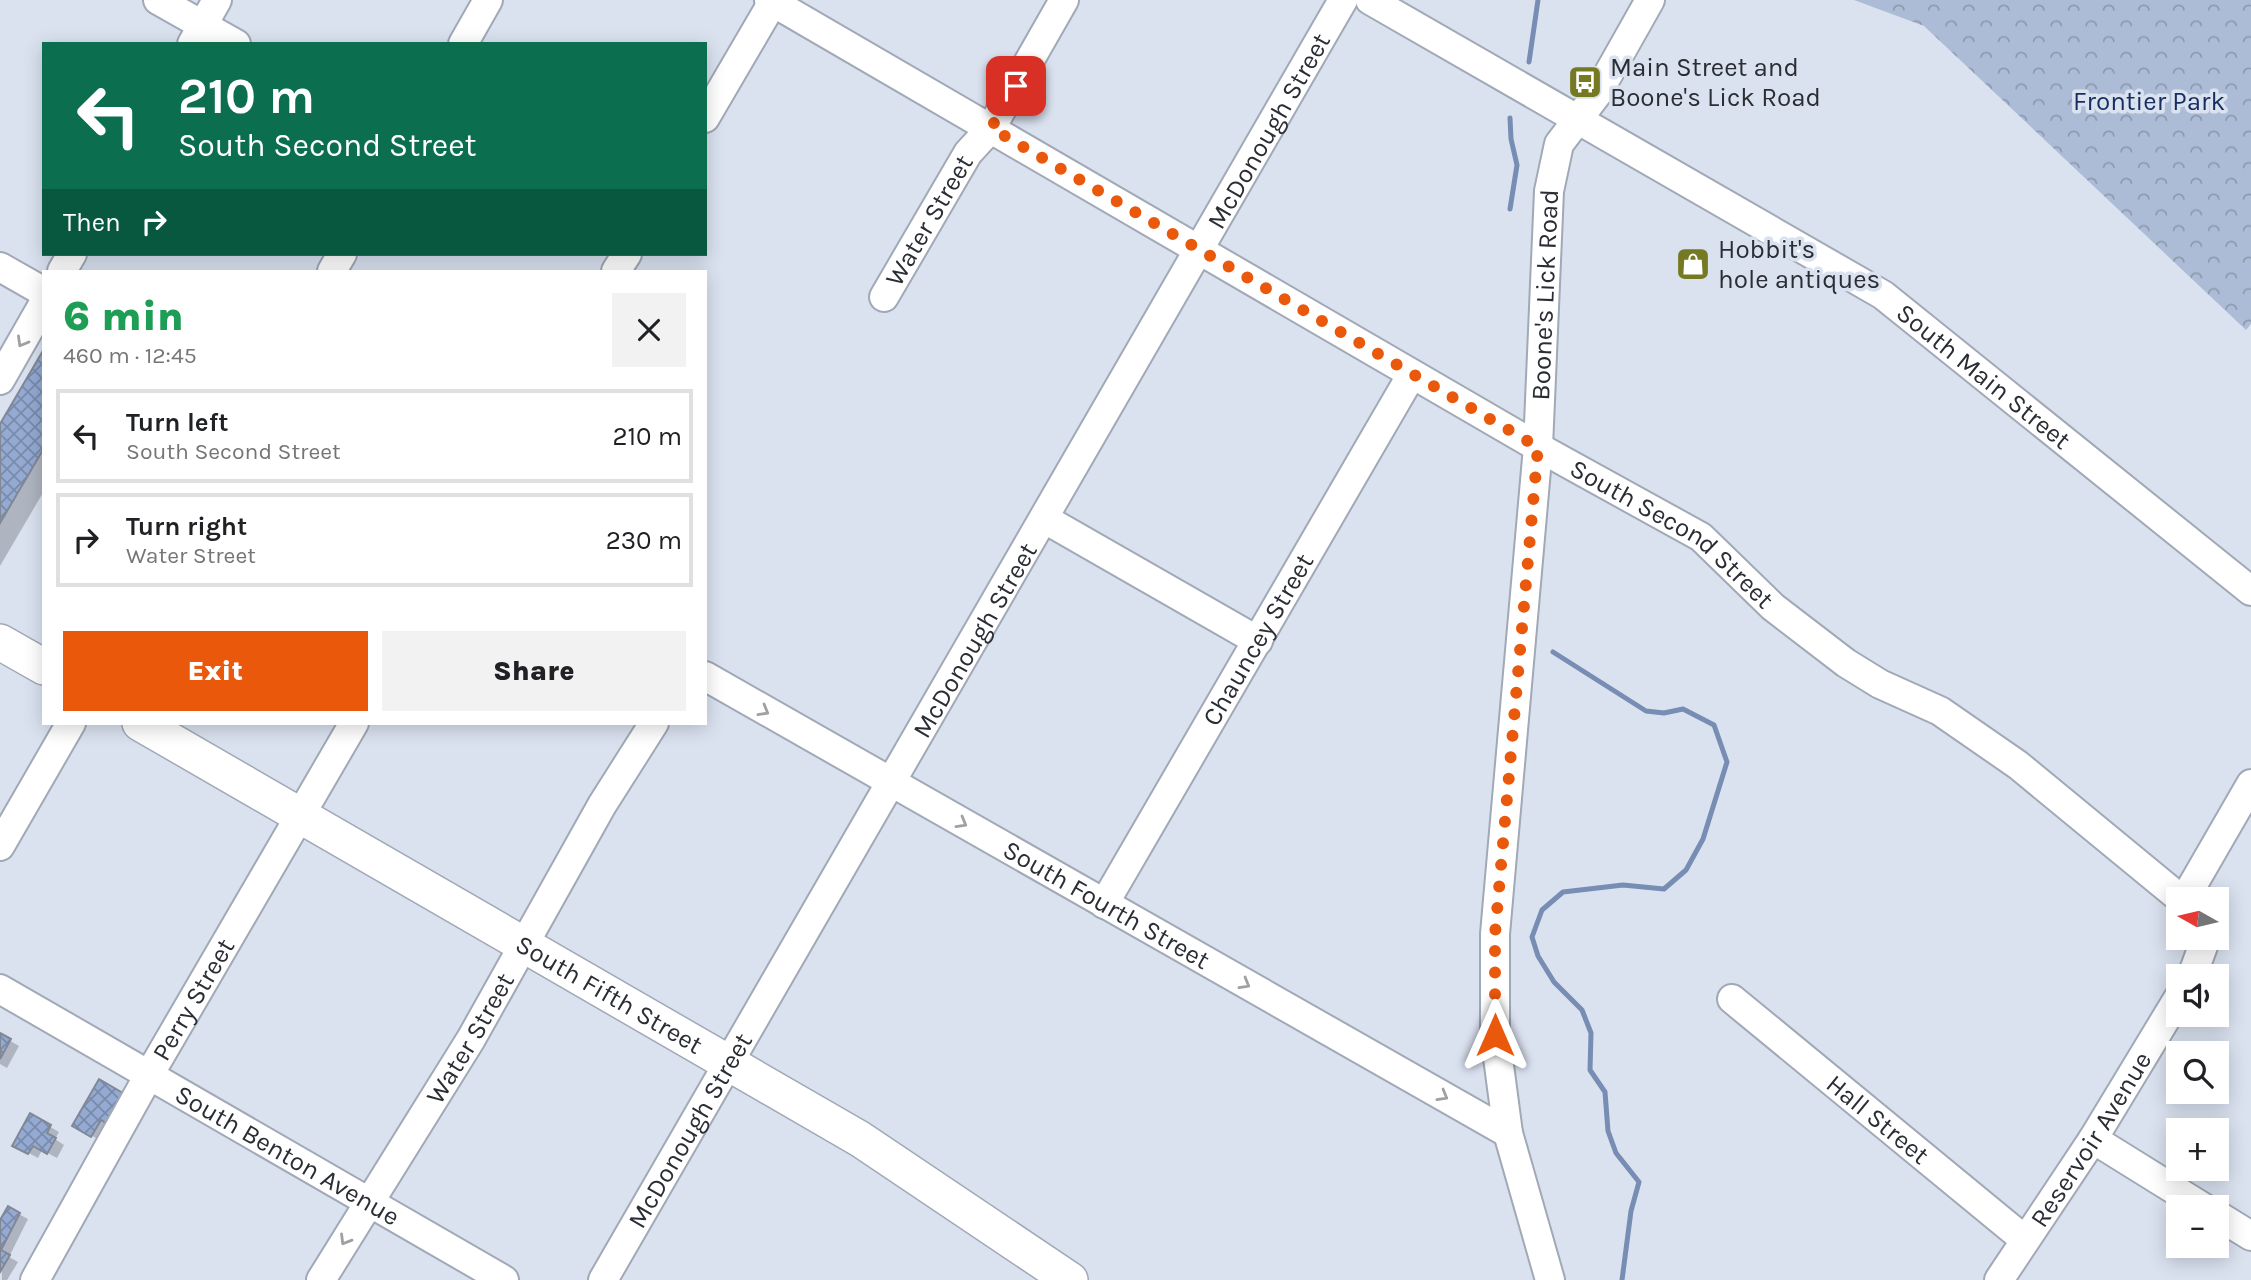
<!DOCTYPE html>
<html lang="en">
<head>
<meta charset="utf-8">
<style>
  :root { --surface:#fff; --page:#f2f2f2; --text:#202124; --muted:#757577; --line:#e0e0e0; --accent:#ea580c }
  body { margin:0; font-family:Karla,sans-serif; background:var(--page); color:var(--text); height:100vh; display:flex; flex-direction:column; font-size:26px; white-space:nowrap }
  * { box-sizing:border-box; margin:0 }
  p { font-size:23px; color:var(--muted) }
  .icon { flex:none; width:38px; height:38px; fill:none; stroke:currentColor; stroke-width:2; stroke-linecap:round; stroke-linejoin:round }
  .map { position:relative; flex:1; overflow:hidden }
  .panel { position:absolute; left:42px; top:270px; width:665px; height:455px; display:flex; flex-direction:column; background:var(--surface); border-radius:0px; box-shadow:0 4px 18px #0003 }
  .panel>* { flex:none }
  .top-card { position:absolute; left:42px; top:42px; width:665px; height:214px; border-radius:0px; box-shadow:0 4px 18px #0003; background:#0b6e4f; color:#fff; overflow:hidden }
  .needle { width:46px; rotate:278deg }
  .buttons { position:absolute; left:2166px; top:887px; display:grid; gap:14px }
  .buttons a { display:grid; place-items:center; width:63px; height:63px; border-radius:0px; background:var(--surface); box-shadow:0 4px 18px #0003; font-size:35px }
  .pin { position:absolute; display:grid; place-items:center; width:60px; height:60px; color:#fff; margin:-30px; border-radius:14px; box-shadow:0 4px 10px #0006 }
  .me { position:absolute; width:77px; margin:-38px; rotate:0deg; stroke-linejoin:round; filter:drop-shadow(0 0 5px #0008) }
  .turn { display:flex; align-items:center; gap:24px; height:147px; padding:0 21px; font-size:32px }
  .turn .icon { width:91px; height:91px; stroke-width:2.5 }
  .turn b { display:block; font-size:49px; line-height:60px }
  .then { display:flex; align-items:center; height:66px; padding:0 21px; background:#0003; gap:14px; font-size:26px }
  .round { display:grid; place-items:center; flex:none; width:74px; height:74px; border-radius:0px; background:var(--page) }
  .overview { display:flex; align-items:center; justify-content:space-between; height:119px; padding:0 21px }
  h1 { font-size:42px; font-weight:800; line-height:52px; color:#1e9e55 }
  .button { display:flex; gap:14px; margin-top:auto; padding:14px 21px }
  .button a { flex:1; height:80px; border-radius:0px; background:var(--accent); color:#fff; font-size:28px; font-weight:800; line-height:80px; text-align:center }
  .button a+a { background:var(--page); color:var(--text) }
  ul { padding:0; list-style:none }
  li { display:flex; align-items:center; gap:21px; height:94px; margin:0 14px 10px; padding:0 7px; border:4px solid var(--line); border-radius:0px }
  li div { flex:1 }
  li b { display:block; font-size:26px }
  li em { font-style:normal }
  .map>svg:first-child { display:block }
  .park { fill:url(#park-crowns) }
  .shadow { fill:#0003 }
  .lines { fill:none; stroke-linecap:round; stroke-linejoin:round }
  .stream { stroke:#778db3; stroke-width:5 }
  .building { fill:url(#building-cross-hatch); stroke:#818895; stroke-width:2 }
  .minor-casing { stroke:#a1a8b6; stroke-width:32 }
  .major-casing { stroke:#a1a8b6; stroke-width:38 }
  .minor { stroke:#fff; stroke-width:28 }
  .major { stroke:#fff; stroke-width:35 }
  .oneway { stroke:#9fa0a3 }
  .route { stroke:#ea580c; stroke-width:12; stroke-dasharray:0 21.6 }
  .labels { text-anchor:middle; stroke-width:7; stroke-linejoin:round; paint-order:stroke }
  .poi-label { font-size:26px; fill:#2a2d33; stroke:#dae2f0; text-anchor:start }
  .park-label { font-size:26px; fill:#152e5f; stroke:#dae2f0 }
  .street-label { font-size:26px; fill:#2a2d33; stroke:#dae2f0 }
</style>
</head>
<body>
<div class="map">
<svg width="2251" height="1280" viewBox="0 0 2251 1280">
  <defs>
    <pattern id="park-crowns" width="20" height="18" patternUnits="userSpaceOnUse" patternTransform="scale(1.75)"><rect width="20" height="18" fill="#adbcd6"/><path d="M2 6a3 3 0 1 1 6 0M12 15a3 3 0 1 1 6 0" fill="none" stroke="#8d99ae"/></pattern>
    <pattern id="building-cross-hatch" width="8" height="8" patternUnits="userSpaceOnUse" patternTransform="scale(1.75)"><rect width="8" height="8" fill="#94aad2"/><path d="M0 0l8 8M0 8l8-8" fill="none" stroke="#798bab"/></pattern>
  </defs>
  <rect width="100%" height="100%" fill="#dae2f0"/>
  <!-- park -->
  <path class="park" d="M1854 0H2251V324L2246 330 1924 26Z"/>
  <!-- shadow -->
  <g class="shadow">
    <path d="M44 353V491L0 566V428Z"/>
    <path d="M0 1035 19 1046 7 1068 0 1064Z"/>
    <path d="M99 1081 131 1099 101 1141 74 1125Z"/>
    <path d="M31 1116 59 1132 55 1139 64 1145 57 1158 42 1150 38 1158 14 1145Z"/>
    <path d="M9 1209 28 1219 9 1257 18 1262 7 1280H2L0 1223Z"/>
  </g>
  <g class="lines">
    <!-- stream -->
    <g class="stream">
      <path d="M1529 62 1538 0"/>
      <path d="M1510 209 1517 165 1511 139 1510 118"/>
      <path d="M1553 652 1646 711 1664 713 1683 709 1714 725 1727 762 1703 839 1686 870 1664 889 1623 885 1563 892 1542 910 1532 937 1538 956 1554 982 1582 1010 1591 1033 1590 1070 1605 1092 1608 1131 1616 1153 1639 1182 1631 1211 1622 1280"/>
    </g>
  </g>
  <!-- building -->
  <g class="building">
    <path d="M44 349V448L0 523V424Z"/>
    <path d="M0 1033 11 1039 0 1059Z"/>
    <path d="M99 1079 123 1093 106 1123 101 1120 91 1137 72 1126Z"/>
    <path d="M30 1113 51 1125 47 1133 56 1138 47 1154 33 1146 28 1154 12 1146Z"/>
    <path d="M8 1206 20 1213 1 1250 10 1255 0 1272V1220Z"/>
  </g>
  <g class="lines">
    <!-- minor casing -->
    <g class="minor-casing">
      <g id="minor">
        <path d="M158 0 236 44"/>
        <path id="s1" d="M769 0 1538 447 1701 537 1773 607 1846 663 1880 684 1940 711 2018 765 2182 900"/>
        <path id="s2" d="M1370 0 1883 295 2251 591"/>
        <path d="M192 44 217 0"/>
        <path d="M463 44 488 0"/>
        <path d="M705 118 774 0"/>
        <path d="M0 267 44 292"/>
        <path d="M62 271 72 254"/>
        <path d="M332 271 342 254"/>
        <path d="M616 271 627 254"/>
        <path id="s3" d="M884 297 968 153 991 128 1064 0"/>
        <path d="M0 380 44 303"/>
        <path d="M1045 519 1258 641"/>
        <path id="s4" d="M705 676 1508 1133"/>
        <path d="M0 846 71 723"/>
        <path d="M2184 900 2251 784"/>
        <path id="s5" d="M1104 904 1412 374"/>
        <path d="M2192 976 2206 938"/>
        <path id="s6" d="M0 989 504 1280"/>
        <path id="s7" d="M1732 999 2025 1240"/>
        <path d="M2093 1139 2204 1208"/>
        <path d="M2217 1215 2251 1236"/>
        <path id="s8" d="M35 1280 149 1075 354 723"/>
        <path id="s9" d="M321 1280 471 1039 602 805 654 723"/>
        <path id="s10" d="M603 1280C850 853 1100 428 1343 0"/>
        <path id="s11" d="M1550 1280 1508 1133 1495 1035V934L1538 447 1549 191 1559 144 1597 94 1650 0"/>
        <path id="s12" d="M1999 1280 2093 1139 2179 997"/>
      </g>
    </g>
    <!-- major casing -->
    <g class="major-casing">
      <g id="major">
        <path d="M0 642 44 667"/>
        <path id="s13" d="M140 723 860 1139 1070 1280"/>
      </g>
    </g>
    <!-- minor -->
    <use href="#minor" class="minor"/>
    <!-- major -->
    <use href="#major" class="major"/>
  </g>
  <!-- one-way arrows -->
  <defs><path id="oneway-chevron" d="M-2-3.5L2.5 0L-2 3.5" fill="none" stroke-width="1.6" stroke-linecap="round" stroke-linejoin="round" transform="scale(1.75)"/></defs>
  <g class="oneway">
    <use href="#oneway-chevron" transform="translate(22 342) rotate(120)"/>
    <use href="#oneway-chevron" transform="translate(764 711) rotate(30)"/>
    <use href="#oneway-chevron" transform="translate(962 823) rotate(30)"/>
    <use href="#oneway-chevron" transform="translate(1245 984) rotate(30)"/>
    <use href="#oneway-chevron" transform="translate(1443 1096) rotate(30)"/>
    <use href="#oneway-chevron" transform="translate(345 1240) rotate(121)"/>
  </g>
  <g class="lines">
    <!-- route -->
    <path class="route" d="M1016 86 991 128 1538 447 1495 934V1035"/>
  </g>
  <!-- icons -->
  <defs>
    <g id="bus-square" transform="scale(1.75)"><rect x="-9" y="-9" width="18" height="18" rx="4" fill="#757922" stroke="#dae2f0"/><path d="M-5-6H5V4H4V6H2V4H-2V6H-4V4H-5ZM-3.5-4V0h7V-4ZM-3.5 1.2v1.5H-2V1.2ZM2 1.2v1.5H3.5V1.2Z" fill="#fff"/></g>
    <g id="shop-square" transform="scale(1.75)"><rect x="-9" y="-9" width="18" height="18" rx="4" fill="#757922" stroke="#dae2f0"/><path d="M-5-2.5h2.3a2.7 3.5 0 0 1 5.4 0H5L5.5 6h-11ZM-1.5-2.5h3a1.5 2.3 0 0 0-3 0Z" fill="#fff"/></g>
  </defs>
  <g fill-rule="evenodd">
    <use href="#bus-square" x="1585" y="82"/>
    <use href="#shop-square" x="1693" y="264"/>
  </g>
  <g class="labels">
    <!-- poi labels -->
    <g class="poi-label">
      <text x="1610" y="76">Main Street and<tspan x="1610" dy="30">Boone's Lick Road</tspan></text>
      <text x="1718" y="258">Hobbit's<tspan x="1718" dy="30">hole antiques</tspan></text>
    </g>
    <!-- park labels -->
    <g class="park-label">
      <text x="2149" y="110">Frontier Park</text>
    </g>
    <!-- street labels -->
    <g class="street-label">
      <text dy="9" stroke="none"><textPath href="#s10" startOffset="1328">McDonough Street</textPath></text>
      <text dy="9" stroke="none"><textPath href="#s3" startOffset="89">Water Street</textPath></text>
      <text dy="9" stroke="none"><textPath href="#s11" startOffset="994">Boone's Lick Road</textPath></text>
      <text dy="9" stroke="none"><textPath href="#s2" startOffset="721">South Main Street</textPath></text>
      <text dy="9" stroke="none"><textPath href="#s1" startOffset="1050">South Second Street</textPath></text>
      <text dy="9" stroke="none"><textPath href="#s5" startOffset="306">Chauncey Street</textPath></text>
      <text dy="9" stroke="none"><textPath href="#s10" startOffset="740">McDonough Street</textPath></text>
      <text dy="9" stroke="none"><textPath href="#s4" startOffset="462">South Fourth Street</textPath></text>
      <text dy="9" stroke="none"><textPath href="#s13" startOffset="542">South Fifth Street</textPath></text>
      <text dy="9" stroke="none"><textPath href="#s8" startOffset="322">Perry Street</textPath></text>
      <text dy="9" stroke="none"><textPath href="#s9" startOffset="284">Water Street</textPath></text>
      <text dy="9" stroke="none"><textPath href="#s7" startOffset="189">Hall Street</textPath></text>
      <text dy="9" stroke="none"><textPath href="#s10" startOffset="173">McDonough Street</textPath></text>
      <text dy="9" stroke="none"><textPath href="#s12" startOffset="168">Reservoir Avenue</textPath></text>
      <text dy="9" stroke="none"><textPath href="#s6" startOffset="332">South Benton Avenue</textPath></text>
    </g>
  </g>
</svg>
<div class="buttons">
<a><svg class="needle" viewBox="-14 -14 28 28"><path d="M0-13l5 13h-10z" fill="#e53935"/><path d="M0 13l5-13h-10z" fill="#757577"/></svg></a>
<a><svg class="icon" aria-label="sound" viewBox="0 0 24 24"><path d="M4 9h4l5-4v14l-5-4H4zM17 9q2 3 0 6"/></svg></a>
<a><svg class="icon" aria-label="search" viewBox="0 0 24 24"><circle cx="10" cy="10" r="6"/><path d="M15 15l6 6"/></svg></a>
<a>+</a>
<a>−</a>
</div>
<div class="pin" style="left:1016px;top:86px;background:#d93025"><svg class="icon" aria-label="arrive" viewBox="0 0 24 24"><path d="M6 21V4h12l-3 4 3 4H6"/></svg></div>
<svg class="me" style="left:1495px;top:1035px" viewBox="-20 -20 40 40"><path d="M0-17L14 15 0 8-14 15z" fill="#ea580c" stroke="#fff" stroke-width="4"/></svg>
<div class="top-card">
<div class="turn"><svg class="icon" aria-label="left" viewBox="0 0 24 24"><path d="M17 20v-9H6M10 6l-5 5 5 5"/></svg><div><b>210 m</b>South Second Street</div></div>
<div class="then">Then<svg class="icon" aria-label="right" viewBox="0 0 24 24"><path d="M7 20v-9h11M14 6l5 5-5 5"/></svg></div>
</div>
<section class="panel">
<div class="overview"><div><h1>6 min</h1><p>460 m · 12:45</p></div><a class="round"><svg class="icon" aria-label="close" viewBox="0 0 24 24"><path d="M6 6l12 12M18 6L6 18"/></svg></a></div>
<ul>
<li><svg class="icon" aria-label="left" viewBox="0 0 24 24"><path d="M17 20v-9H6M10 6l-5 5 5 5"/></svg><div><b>Turn left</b><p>South Second Street</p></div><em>210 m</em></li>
<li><svg class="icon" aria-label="right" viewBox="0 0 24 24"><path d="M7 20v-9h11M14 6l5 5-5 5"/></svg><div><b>Turn right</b><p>Water Street</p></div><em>230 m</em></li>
</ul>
<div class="button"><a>Exit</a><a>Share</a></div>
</section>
</div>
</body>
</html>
